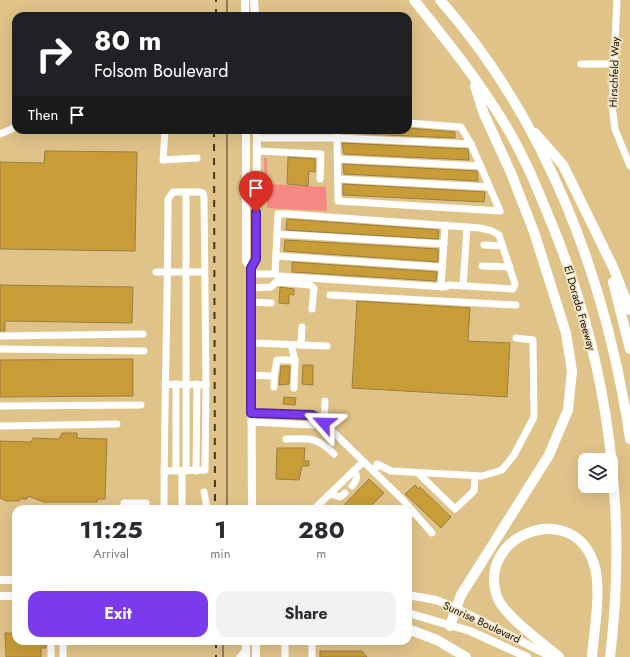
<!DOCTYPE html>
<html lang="en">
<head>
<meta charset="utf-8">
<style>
  :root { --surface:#fff; --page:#f2f2f3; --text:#2b2b33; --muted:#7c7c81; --accent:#7c3aed }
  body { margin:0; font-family:Jost,sans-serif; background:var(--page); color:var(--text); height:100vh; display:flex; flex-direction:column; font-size:15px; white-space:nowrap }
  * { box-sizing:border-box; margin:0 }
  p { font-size:13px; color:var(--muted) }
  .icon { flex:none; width:22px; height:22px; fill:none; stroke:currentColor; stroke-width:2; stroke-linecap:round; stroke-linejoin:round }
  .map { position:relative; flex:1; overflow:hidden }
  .drawer { position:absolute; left:12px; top:505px; width:400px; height:140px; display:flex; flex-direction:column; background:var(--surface); border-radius:12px; box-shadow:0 4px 16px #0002 }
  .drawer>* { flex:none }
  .top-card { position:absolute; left:12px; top:12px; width:400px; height:122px; border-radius:12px; box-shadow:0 4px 16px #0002; background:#202124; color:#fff; overflow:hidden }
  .buttons { position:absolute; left:578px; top:453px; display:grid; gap:8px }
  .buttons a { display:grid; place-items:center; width:40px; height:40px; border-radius:8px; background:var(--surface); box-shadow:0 4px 16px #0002; font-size:20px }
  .pin { position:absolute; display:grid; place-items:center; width:34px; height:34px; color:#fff; margin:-41px -17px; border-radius:50% 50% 50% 0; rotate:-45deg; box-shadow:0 0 4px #0007 }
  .pin .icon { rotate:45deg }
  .me { position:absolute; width:44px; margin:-22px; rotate:295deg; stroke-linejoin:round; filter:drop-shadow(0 0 3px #0008) }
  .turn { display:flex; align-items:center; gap:14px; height:84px; padding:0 16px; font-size:18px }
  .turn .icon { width:52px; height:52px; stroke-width:2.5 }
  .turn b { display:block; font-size:28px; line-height:34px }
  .then { display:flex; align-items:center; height:38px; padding:0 16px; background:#0003; gap:8px; font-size:15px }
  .eta { display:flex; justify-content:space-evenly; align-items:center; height:68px; text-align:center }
  .eta b { font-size:24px; font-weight:700; line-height:28px }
  .button { display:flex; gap:8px; margin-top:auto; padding:8px 16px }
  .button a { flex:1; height:46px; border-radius:12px; background:var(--accent); color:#fff; font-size:16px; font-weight:700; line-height:46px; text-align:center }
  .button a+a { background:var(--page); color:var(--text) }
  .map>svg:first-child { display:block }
  .green { fill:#f58882 }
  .building { fill:#c89c37; stroke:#997e45 }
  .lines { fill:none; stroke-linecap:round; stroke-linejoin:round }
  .minor { stroke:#fff; stroke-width:7 }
  .major { stroke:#fff; stroke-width:8 }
  .highway { stroke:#fff; stroke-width:10 }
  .tram { stroke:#453720; stroke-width:1 }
  .rail { stroke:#453720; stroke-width:2; stroke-dasharray:7 7; stroke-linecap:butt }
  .route-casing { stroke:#51269a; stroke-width:10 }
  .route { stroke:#7c3aed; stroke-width:7 }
  .labels { text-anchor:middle; stroke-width:3.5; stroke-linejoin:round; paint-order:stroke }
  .street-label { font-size:11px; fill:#160c00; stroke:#f4e6c9 }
</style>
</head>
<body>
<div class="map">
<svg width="630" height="657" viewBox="0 0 630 657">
  <rect width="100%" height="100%" fill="#e0c389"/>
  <!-- green -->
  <path class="green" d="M264 158H267V184L326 187 327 211 267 208Z"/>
  <!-- building -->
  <g class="building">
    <path d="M408 128 455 132V138L342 133V130H408Z"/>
    <path d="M342 143 468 149 469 160 344 154Z"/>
    <path d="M45 151 137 152 135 251 0 249V162L44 163Z"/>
    <path d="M288 157 315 159V172L309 171 308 186 287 184Z"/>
    <path d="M343 164 477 171 478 181 344 174Z"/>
    <path d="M343 184 485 192 484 202 343 195Z"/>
    <path d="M287 219 439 230 438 239 286 230Z"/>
    <path d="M285 240 438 249V262L284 251Z"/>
    <path d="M292 262 437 272 436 281 292 272Z"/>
    <path d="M0 285 133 287 132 323 5 321V331H0Z"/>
    <path d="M280 287 294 289V295L289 294V304L279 303Z"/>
    <path d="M357 301 470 308 468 341 510 343 507 397 352 388Z"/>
    <path d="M133 359V396L0 397V360Z"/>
    <path d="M303 365H313V385L302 384Z"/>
    <path d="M281 366H290L289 384 279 385Z"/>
    <path d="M284 397 296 398 295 405 283 404Z"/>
    <path d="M62 433H77V438L107 439 105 499H98L97 502H44L28 496 27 499H20L19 501H6L0 498V441L31 442 33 438 59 439Z"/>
    <path d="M277 448H305L304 461H309V466H302L299 480 276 479Z"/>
    <path d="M369 479 384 493 368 509H340Z"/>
    <path d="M415 485 419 489 420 487 451 517 441 528 405 494Z"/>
    <path d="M5 633H16V641H46V648H41V657H6Z"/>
    <path d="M320 651H362L367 657H320Z"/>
  </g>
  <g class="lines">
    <!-- minor -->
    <g class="minor">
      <path d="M617 0 612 105 615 129 630 166"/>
      <path d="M581 64H614"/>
      <path d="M408 123 461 127 471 144"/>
      <path d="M165 130 163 160 197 158"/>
      <path d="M0 134 16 127"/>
      <path d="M257 138H337L471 144 500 211 338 201 337 138V130"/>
      <path d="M257 151 321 154 320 179"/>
      <path d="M338 159 480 166"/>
      <path d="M338 179 489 187"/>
      <path d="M186 192V471"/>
      <path d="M277 234 444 244"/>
      <path d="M484 245 502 246"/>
      <path d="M276 256 442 267"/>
      <path d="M482 266 510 267"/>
      <path d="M156 272H204"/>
      <path d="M251 274H275L278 214H287L480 228 492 231 499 235 515 284 513 289 449 285 445 287 278 276 275 274"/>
      <path d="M463 286 467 227"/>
      <path d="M441 287 445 225"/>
      <path d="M251 288 271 287 276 282 310 285 314 288 312 309"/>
      <path d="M330 295 516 305"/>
      <path d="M251 302 271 303"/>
      <path d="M0 336 143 334"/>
      <path d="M251 343 327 346"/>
      <path d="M291 345 295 360 294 388"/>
      <path d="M301 345 302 327"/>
      <path d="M0 349 144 351"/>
      <path d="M251 375 274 376V387"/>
      <path d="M274 376 277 360H295"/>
      <path d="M176 384V471"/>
      <path d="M0 406 141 405"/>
      <path d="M251 413 312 415 324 423 401 498 432 533"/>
      <path d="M251 422 313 425 324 423"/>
      <path d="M324 423 325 401"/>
      <path d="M0 426 117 424"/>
      <path d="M286 439C309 438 317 437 334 454"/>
      <path d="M164 471 205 470 206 385"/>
      <path d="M196 471 197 384"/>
      <path d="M374 472 377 464 391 471 482 476 502 470 514 455 534 417 533 340 516 338"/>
      <path d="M418 473 455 509 474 491 475 476"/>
      <path d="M352 486C357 480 358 477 354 470"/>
      <path d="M204 492 207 509"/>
      <path d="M330 494 340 497 345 493"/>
      <path d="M124 509V503H146V509"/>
      <path d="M164 509C164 406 168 303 168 199L173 192H200L203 193 204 198 206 385 165 384"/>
      <path d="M182 509V471"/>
      <path d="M314 509 363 462"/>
      <path d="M51 641V657"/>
      <path d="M285 641V657"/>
      <path d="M312 641V657"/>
      <path d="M63 657V641"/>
      <path d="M240 657 246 650"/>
    </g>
    <!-- major -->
    <g class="major">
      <path d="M245 0V16"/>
      <path d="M254 0 255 16"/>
      <path d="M246 130V261L251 268"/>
      <path d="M252 509 251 288V268L256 259 257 130"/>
      <path d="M0 580H16"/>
      <path d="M408 595 436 600 456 608 552 657"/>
      <path d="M0 596H16"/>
      <path d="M408 613 470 631 527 657"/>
      <path d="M246 641V657"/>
      <path d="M256 641V657"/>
    </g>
    <!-- highway -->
    <g class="highway">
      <path d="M414 0C447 41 479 81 506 126 524 156 538 190 551 222 608 360 628 509 610 657"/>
      <path d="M440 0C547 121 607 281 630 439"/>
      <path d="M535 133 563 165 613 267 630 310"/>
      <path d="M613 282 630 349"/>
      <path d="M450 626 461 595 549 455 568 410 572 371 566 333 534 232 511 173 484 114 475 86"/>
      <path d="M408 629 437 640 466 657"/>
      <path d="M559 657C543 643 506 617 498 599 473 536 573 497 594 564 602 588 594 631 592 657"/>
    </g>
    <!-- tram -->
    <g class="tram">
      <path d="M227 0V16"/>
      <path d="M227 130V509"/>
      <path d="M223 641V657"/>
    </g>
    <!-- rail -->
    <g class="rail">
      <path d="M216 16V0"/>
      <path d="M214 130 215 509"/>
      <path d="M216 641V657"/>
    </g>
  </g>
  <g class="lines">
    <!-- route casing -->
    <g class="route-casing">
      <path id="route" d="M256 212V259L251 268V413L312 415 324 423"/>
    </g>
    <!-- route -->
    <use href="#route" class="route"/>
  </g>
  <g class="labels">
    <!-- street labels -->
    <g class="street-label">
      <text transform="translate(614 72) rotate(-88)" y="4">Hirschfeld Way</text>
      <text transform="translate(580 308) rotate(74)" y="4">El Dorado Freeway</text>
      <text transform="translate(482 622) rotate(25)" y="4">Sunrise Boulevard</text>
    </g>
  </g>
</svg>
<div class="buttons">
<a><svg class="icon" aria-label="layers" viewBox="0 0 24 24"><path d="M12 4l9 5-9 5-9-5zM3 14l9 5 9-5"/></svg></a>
</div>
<div class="pin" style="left:256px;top:212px;background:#d93025"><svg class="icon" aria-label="arrive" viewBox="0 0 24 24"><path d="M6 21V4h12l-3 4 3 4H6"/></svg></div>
<svg class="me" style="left:324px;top:423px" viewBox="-20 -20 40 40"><path d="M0-17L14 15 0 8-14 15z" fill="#7c3aed" stroke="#fff" stroke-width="4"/></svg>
<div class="top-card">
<div class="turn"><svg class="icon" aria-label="right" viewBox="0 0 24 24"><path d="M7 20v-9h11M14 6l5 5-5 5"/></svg><div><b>80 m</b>Folsom Boulevard</div></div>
<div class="then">Then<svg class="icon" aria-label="arrive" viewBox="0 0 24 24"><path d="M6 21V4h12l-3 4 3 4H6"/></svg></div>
</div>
<section class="drawer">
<div class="eta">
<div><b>11:25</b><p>Arrival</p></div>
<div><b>1</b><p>min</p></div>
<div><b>280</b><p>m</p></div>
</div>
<div class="button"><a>Exit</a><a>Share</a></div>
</section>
</div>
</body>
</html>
